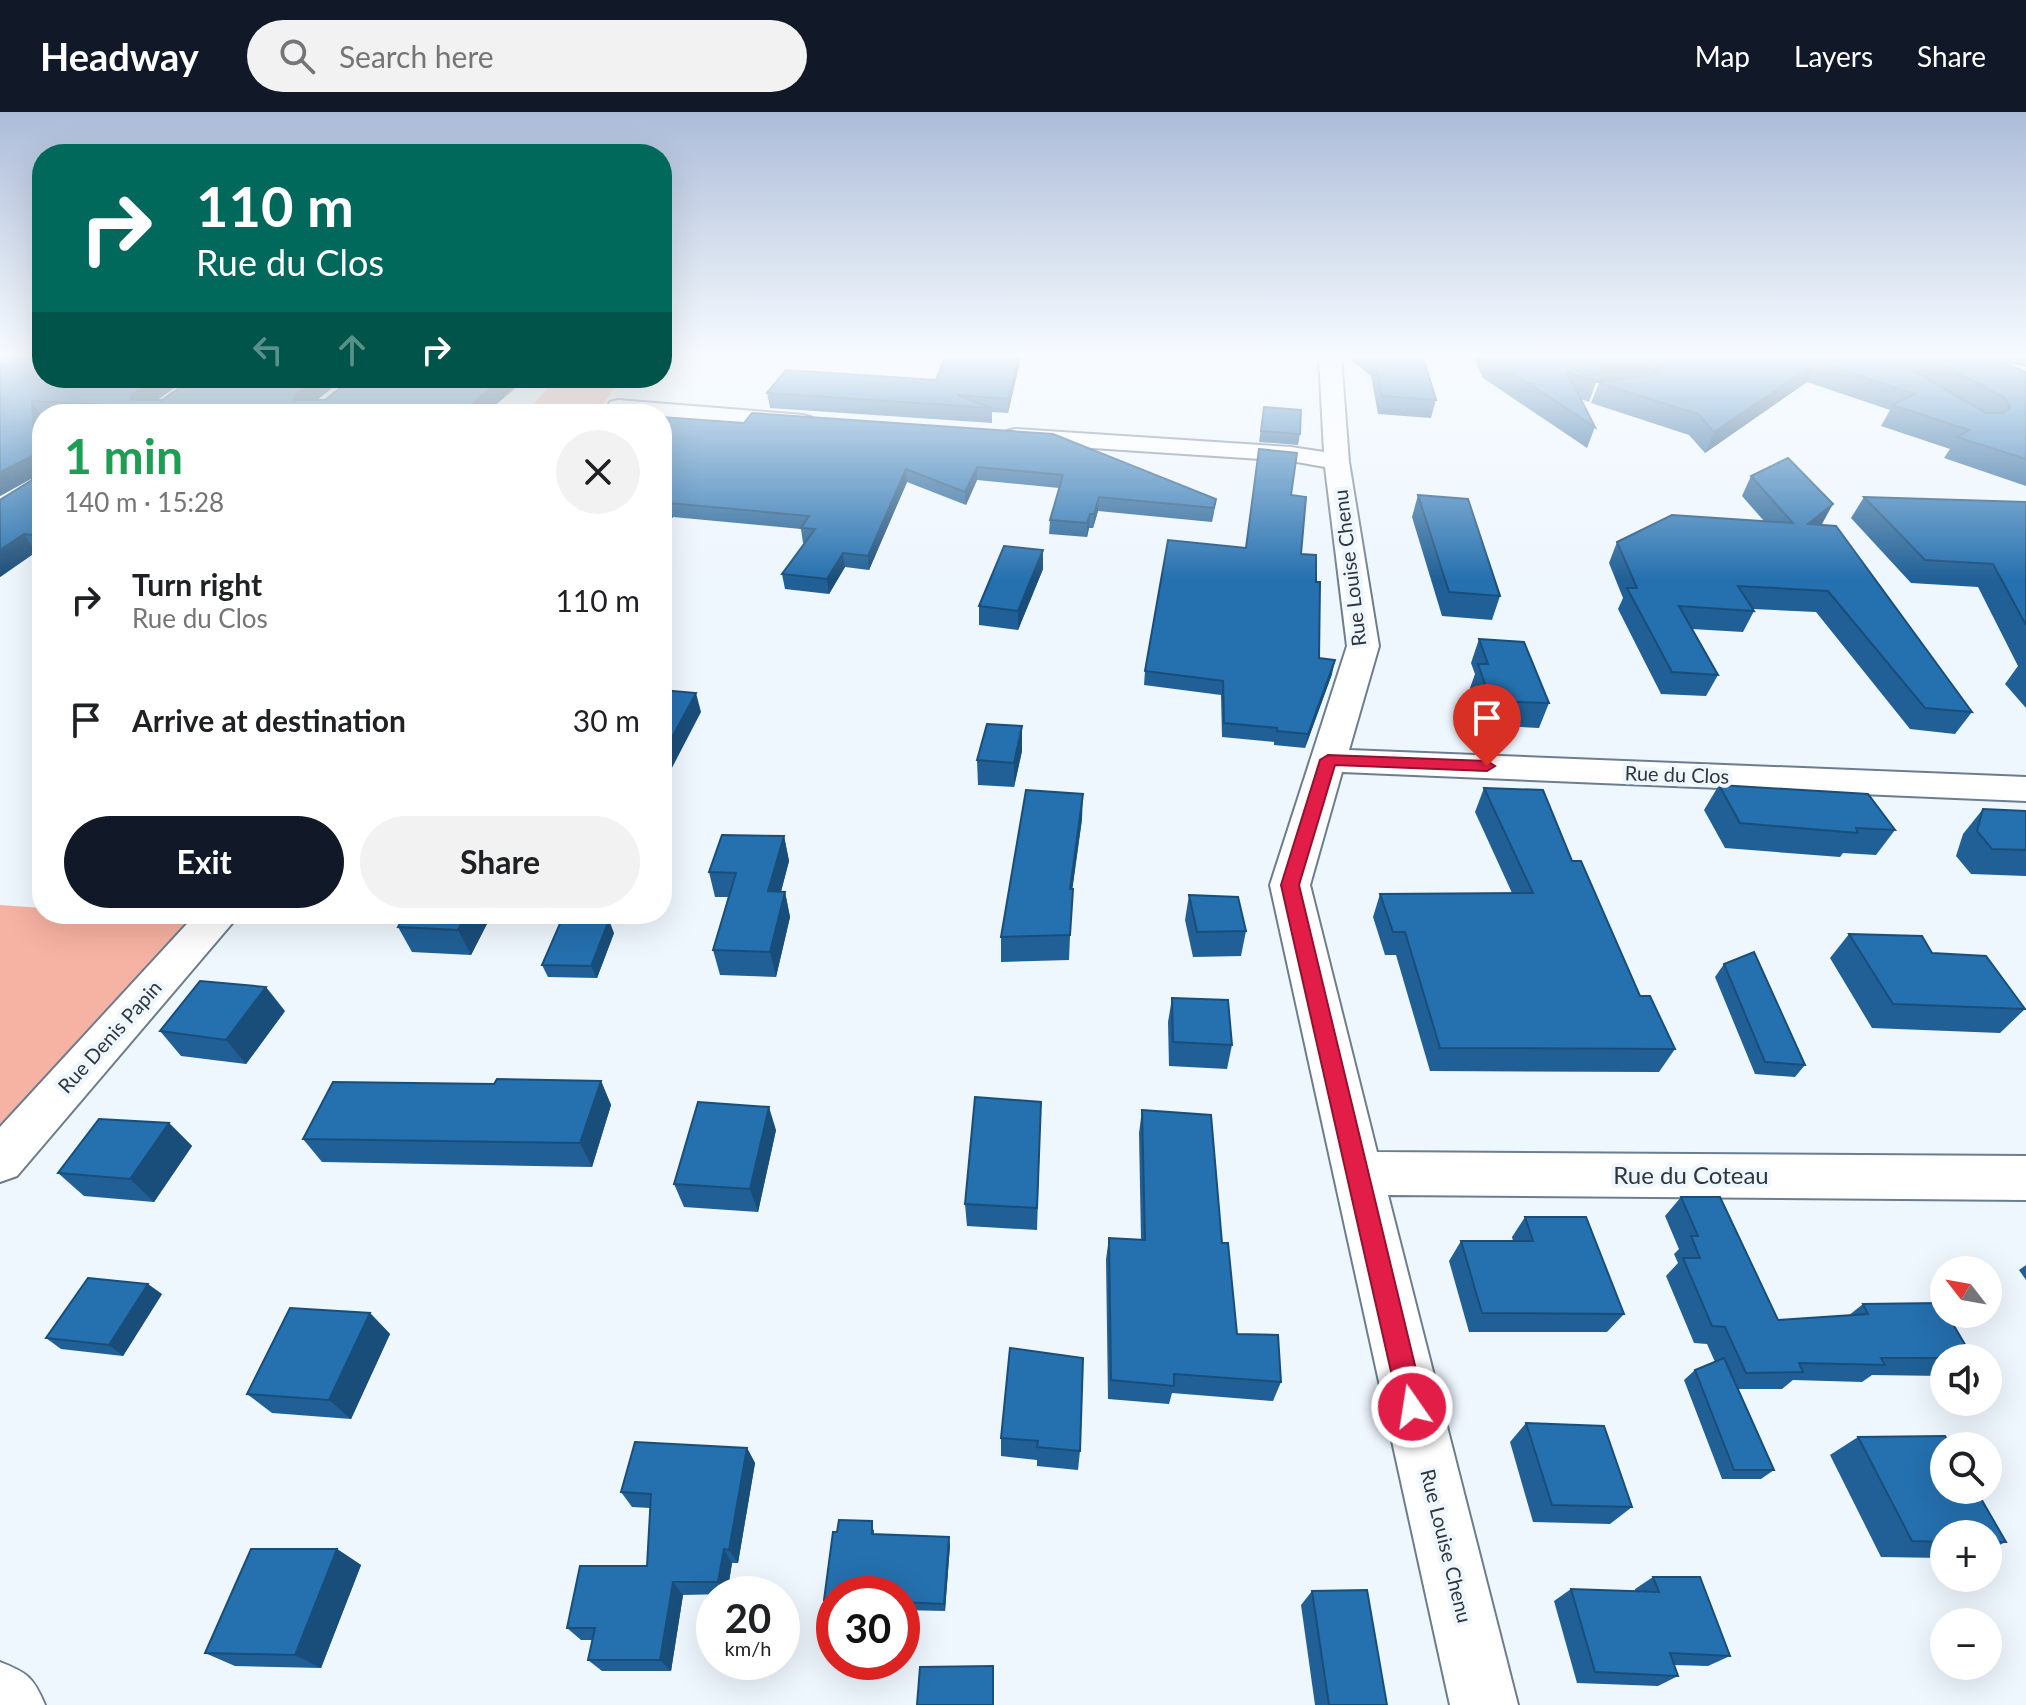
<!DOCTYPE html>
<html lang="en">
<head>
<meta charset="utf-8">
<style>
  :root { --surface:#fff; --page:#f2f2f2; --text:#202124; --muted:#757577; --accent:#111827 }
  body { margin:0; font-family:Lato,sans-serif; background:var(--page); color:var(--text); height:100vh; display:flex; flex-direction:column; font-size:30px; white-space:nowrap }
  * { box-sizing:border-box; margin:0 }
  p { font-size:26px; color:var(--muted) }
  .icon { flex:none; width:44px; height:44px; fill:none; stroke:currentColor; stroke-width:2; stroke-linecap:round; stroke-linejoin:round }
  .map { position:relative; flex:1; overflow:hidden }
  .panel { position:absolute; left:32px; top:292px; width:640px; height:520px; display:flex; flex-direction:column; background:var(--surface); border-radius:32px; box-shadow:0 8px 32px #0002 }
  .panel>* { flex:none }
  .top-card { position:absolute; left:32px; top:32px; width:640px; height:244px; border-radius:32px; box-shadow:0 8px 32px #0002; background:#00695c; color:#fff; overflow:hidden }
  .needle { width:52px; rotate:301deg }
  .buttons { position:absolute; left:1930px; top:1144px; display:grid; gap:16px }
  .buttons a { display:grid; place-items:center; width:72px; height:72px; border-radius:50%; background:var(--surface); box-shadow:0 8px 32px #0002; font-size:40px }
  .speed { position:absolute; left:696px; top:1464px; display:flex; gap:16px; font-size:40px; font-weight:700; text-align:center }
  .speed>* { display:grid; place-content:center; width:104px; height:104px; border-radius:50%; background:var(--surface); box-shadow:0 8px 32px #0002; line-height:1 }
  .speed small { font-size:20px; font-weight:400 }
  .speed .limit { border:12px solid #d22; background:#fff; color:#111 }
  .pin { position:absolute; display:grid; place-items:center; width:68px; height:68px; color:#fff; margin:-82px -34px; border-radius:50% 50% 50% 0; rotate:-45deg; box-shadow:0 0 8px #0007 }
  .pin .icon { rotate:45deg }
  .me { position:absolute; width:88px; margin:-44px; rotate:347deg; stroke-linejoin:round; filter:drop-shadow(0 0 6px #0008) }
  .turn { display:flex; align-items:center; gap:28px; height:168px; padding:0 32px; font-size:36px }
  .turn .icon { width:104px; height:104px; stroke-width:2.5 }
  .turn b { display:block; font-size:56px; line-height:68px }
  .lanes { display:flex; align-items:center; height:76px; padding:0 32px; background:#0003; justify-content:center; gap:40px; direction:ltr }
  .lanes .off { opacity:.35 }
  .round { display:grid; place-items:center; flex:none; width:84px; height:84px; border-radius:42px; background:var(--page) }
  .overview { display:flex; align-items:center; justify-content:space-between; height:136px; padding:0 32px }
  h1 { font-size:48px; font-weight:700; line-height:60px; color:#1e9e55 }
  .primary-button { display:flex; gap:16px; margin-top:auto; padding:16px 32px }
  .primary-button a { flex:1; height:92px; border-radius:48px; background:var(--accent); color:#fff; font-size:32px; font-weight:700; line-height:92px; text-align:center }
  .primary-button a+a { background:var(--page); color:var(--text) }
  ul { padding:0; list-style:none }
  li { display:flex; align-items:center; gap:24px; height:120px; padding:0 32px }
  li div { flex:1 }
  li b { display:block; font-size:30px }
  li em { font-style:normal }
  header { display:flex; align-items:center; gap:48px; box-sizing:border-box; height:112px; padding:0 40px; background:var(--accent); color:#fff }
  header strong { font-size:38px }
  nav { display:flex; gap:44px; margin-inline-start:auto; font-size:28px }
  .search { width:560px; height:72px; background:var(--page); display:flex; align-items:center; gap:20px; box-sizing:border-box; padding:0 28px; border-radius:44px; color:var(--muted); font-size:30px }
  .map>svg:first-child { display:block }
  .green { fill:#f6b2a2 }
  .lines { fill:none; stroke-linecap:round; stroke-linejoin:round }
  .minor-casing { stroke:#6b7d8e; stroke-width:4 }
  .minor { fill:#fff; fill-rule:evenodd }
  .wall { fill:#206096 }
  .shaded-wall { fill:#1a4e7a }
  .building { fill:#2570af; stroke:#1a4e7a; stroke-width:2 }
  .route { fill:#e11d48; stroke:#92132f; stroke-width:2 }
  .labels { text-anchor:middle; stroke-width:8; stroke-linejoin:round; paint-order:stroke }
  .street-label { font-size:20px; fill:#30373f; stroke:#eef6fe }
  .near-street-label { font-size:24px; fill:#30373f; stroke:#eef6fe }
</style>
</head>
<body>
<header>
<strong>Headway</strong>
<div class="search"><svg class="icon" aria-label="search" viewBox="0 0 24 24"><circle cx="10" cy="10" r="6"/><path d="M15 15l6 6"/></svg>Search here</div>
<nav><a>Map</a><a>Layers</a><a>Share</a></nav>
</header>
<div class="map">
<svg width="2026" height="1593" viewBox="0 0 2026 1593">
  <rect width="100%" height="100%" fill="#eef6fe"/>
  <!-- green -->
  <g class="green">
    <path d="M557 266H621L597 302H525Z"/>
    <path d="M0 793 42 796V802H195L0 1028Z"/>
  </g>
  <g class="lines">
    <!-- minor casing -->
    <g class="minor-casing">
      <g id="minor">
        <path d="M1319 245H1341L1349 350 1379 534 1349 638 2026 665V689L1342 660 1310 773 1377 1040 2026 1044V1088L1388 1083 1518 1593H1450L1270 773 1347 534 1325 355 1291 349 1015 331 1007 329 1003 324 1007 319 1015 317 1291 335 1324 340Z"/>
        <path d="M618 288 803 303 811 305 815 310 811 315 803 317 662 305V302L610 300 607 295 610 290Z"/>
        <path d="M196 802H240L17 1064 0 1070V1015Z"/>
        <path d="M0 1550C28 1561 33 1565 45 1593H0Z"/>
      </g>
    </g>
    <!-- minor -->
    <use href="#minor" class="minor"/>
  </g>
  <!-- wall -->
  <g class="wall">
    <path d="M0 245 42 266H188L157 288H162L194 266H344L317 288H325L353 266H540L535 272H520L485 302H42V441L36 440 0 465 32 368V366L0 384Z"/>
    <path d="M945 245H1021L1008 301 992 300V311L770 296 767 281 936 268Z"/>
    <path d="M1352 245H1423L1436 288 1431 306 1378 302 1371 264 1351 248Z"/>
    <path d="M1473 245H2026V255L2003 250 2026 260V374L1944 346 1950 337 1881 314 1890 298 1807 270 1705 341 1689 323 1591 291 1599 271 1645 263 1596 271 1589 290 1581 287 1595 315 1587 336 1483 266Z"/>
    <path d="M1264 295 1300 322 1298 333 1259 330Z"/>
    <path d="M662 305 744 311 1216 387 1214 401 1212 410 1098 399 1093 416H1089L1087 425 1049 422 1050 408 1059 376 977 368 966 393 907 370 869 458 845 455 829 482 785 477 782 462 805 431H803L801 417 673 405 662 417Z"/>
    <path d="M1751 364 1822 412 1821 413 1972 600 1955 622 1910 617 1816 500 1753 497 1754 499 1743 520 1692 517 1718 563 1706 584 1661 582 1618 497 1623 486 1609 451 1617 430 1764 409 1742 384Z"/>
    <path d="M1291 383 1301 442 1316 470 1319 546 1332 562 1305 636 1274 633V630L1222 625 1221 583 1144 573 1145 559Z"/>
    <path d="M1418 383 1500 484 1492 508 1442 504 1412 405Z"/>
    <path d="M1864 385 2026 390V596L2005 572 2018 554 1978 475 1911 471 1851 406Z"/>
    <path d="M1043 457 1018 518 979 513V494Z"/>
    <path d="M1479 527 1549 591 1539 616 1482 613 1470 576 1475 562 1471 551Z"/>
    <path d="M1022 614V639L1014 675 978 673 977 648Z"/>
    <path d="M1719 673 1895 718 1876 743 1843 741 1840 745 1725 736 1704 698Z"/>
    <path d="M1484 676 1572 749 1640 884 1675 937 1659 960 1430 959 1396 843H1385L1373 805 1380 782 1512 781 1475 700Z"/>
    <path d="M1983 697 2026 699V764L1971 762 1956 744 1963 722Z"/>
    <path d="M1082 707 1072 777 1069 848 1001 850V825Z"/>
    <path d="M784 724 789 749 781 780H785L790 805 776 865 720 863 713 838 728 785H715L709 760Z"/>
    <path d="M1189 783 1246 819 1241 844 1193 845 1185 808Z"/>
    <path d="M405 802H536L533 808 490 806 471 843 412 840 398 815Z"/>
    <path d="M614 821 597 866 548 865 542 853Z"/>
    <path d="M1849 822 1932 841 2025 897 2000 921 1872 916 1830 846Z"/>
    <path d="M1724 852 1805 953 1795 965 1755 962 1715 865Z"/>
    <path d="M1172 886 1232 933 1227 957 1169 954 1168 910Z"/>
    <path d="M285 899 246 952 181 944 160 919Z"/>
    <path d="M601 969 611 993 592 1055 322 1050 303 1027 494 972Z"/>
    <path d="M1041 990 1037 1118 967 1114 965 1092Z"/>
    <path d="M1142 998 1222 1131 1237 1222 1281 1270 1273 1289 1172 1281 1169 1292 1108 1287 1106 1147 1109 1126 1141 1128 1139 1021Z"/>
    <path d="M169 1011 192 1034 154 1090 84 1084 58 1061Z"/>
    <path d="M776 1018 758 1100 684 1095 674 1072Z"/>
    <path d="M1681 1085 1778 1208 1848 1204 1863 1192 1944 1246V1264L1872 1263 1862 1270 1793 1268 1782 1277H1738L1774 1358 1761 1367H1722L1684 1268 1695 1258 1715 1250 1707 1232 1694 1231 1666 1164 1678 1151 1674 1142 1679 1137 1665 1104Z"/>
    <path d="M1525 1105 1624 1202 1607 1220H1469L1449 1149 1461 1129H1513L1512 1125Z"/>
    <path d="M2026 1153V1168L2019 1158Z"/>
    <path d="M162 1182 123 1244 61 1237 46 1226Z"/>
    <path d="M370 1201 390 1222 351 1307 272 1301 247 1282Z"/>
    <path d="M1010 1236 1080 1339 1078 1358 1037 1354V1348L1001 1344V1326Z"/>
    <path d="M1526 1311 1632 1395 1610 1412 1533 1410 1510 1330Z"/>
    <path d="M1858 1325 2006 1430 1988 1438V1422H1944V1446L1881 1445 1830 1343Z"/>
    <path d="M747 1336 755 1351 738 1451H732L727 1482 683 1483 671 1559H602L588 1548 593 1528H581L567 1516 647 1454 650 1396 632 1395 621 1380Z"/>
    <path d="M874 1417V1422L950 1433 945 1499 902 1498V1482H834V1495H827L824 1488Z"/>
    <path d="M337 1437 361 1453 321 1556 235 1554 205 1541Z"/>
    <path d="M1653 1465 1730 1544 1708 1554 1674 1553 1678 1564 1658 1574 1577 1571 1554 1489 1571 1477 1635 1479V1477Z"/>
    <path d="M1312 1479 1387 1593H1315L1301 1493Z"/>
  </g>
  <!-- shaded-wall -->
  <g class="shaded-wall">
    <path d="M1018 245H1021L1008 301V287Z"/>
    <path d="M1640 245H1652L1645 263 1596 271 1603 251Z"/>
    <path d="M1817 250 1807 270 1705 341 1714 320Z"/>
    <path d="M157 266H188L147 295 131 288V283Z"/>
    <path d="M317 266H344L302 300 294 288 295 283Z"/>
    <path d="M503 266H518L520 272 485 302H460Z"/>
    <path d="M533 266H540L535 272Z"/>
    <path d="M32 289 42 305V366L40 362 0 384V360Z"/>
    <path d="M977 355V368L966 393 965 380Z"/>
    <path d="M906 357 907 370 869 458 868 444Z"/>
    <path d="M1099 385 1098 399 1093 416 1094 402Z"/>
    <path d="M669 391 673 405 662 417V400Z"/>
    <path d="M1833 392 1822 412 1797 432 1808 412Z"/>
    <path d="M1090 402 1089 416 1087 425V411Z"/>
    <path d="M24 422 36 440 0 465V438Z"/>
    <path d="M1043 438V457L1018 518V499Z"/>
    <path d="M843 441 845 455 829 482 827 467Z"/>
    <path d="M664 482 670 506 662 517V485Z"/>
    <path d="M1335 548 1332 562 1305 636 1308 622Z"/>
    <path d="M696 581 701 600 662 675V644Z"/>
    <path d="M1022 614V639L1014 675V651Z"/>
    <path d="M1083 682 1082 707 1069 802 1070 777Z"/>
    <path d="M784 724 789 749 774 805 768 779Z"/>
    <path d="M785 780 790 805 776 865 770 840Z"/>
    <path d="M466 802H488L490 806 471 843 458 818Z"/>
    <path d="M609 808 614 821 597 866 591 854Z"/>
    <path d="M266 875 285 899 246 952 226 928Z"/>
    <path d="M601 969 611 993 592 1055 580 1031Z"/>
    <path d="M769 995 776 1018 758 1100 750 1077Z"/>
    <path d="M169 1011 192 1034 154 1090 130 1067Z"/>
    <path d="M148 1172 162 1182 123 1244 109 1233Z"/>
    <path d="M370 1201 390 1222 351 1307 329 1288Z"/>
    <path d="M747 1336 755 1351 738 1451 729 1438Z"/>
    <path d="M949 1425 950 1433 945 1499 944 1492Z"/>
    <path d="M337 1437 361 1453 321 1556 295 1543Z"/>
    <path d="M724 1437 732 1451 727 1482 718 1470Z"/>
    <path d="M673 1470 683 1483 671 1559 660 1548Z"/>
  </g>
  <!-- building -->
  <g class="building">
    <path d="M0 245H42V266H157L131 283V288H162L194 266H317L295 283 294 288H325L353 266H503L460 302H200L207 298 32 289 37 358H42V424L24 422 0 438V388L32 368V344L0 360Z"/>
    <path d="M945 245H1018L1008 287 957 283 992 296 767 281 786 258 936 268Z"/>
    <path d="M1374 245H1423L1436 288 1382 284Z"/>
    <path d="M1488 245H1554L1596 270 1567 260 1595 315Z"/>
    <path d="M1593 245H1640L1603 251Z"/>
    <path d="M1655 245H1890L1986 301H2004L2010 295 2005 286 1929 245H1991L2026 260V347L1957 325 1969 318 1892 293 1915 282 1817 250 1714 320 1698 302 1599 271 1653 262 1665 252Z"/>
    <path d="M1264 295 1301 298 1300 322 1261 319Z"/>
    <path d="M752 301 1053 322 1216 387 1214 396 1099 385 1094 402H1090L1087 411 1050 408 1063 363 977 355 965 380 906 357 868 444 843 441 827 467 782 462 815 417 801 416 809 404 669 391 662 400V305L744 311Z"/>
    <path d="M1259 337 1297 341 1291 383 1306 385 1301 442 1316 443V470H1320L1319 546 1335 548 1308 622 1277 619V616L1224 611 1223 569 1145 559 1168 428 1246 436Z"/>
    <path d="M1788 346 1833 392 1808 412 1836 414 1972 600 1925 596 1828 479 1738 474 1754 499 1679 494 1718 563 1672 560 1627 476H1637L1617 430 1672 403 1793 411 1751 364Z"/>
    <path d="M1418 383 1468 387 1500 484 1449 480Z"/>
    <path d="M1864 385 2026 390V513L1993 452 1925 448Z"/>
    <path d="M1004 434 1043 438 1018 499 979 494Z"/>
    <path d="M1479 527 1524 530 1549 591 1491 589 1478 552H1488Z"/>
    <path d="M662 578 696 581 662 644Z"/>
    <path d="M987 612 1022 614 1014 651 977 648Z"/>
    <path d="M1719 673 1868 682 1895 718 1856 716 1858 721 1740 711Z"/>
    <path d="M1484 676 1543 678 1572 749H1581L1640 884H1650L1675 937 1440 936 1405 820H1393L1380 782 1533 781Z"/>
    <path d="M1026 678 1083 682 1070 777H1073L1070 823 1001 825Z"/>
    <path d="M1983 697 2026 699V738L1992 737 1977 719Z"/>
    <path d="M722 723 784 724 768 779 785 780 770 840 713 838 736 761 709 760Z"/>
    <path d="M1189 783 1238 785 1246 819 1197 820Z"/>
    <path d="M405 802H466L458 818 398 815Z"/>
    <path d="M562 807 609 808 591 854 542 853Z"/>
    <path d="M1849 822 1922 824 1932 841 1986 844 2025 897 1893 892Z"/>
    <path d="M1754 840 1805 953 1765 950 1724 852Z"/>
    <path d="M200 869 266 875 226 928 160 919Z"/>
    <path d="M1172 886 1228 888 1232 933 1173 930Z"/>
    <path d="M497 967 601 969 580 1031 303 1027 333 970 494 972Z"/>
    <path d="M975 985 1041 990 1037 1096 965 1092Z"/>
    <path d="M698 990 769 995 750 1077 674 1072Z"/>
    <path d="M1142 998 1211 1003 1222 1131H1228L1237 1222 1278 1223 1281 1270 1174 1262V1274L1111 1268 1109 1126 1145 1128Z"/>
    <path d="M99 1007 169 1011 130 1067 58 1061Z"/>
    <path d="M1681 1085H1720L1778 1208 1868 1202 1863 1192 1941 1191 1944 1196V1202H1947L1973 1246H1881L1885 1253 1799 1251 1803 1260 1746 1261 1725 1215 1712 1214 1683 1146H1700L1691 1124H1698Z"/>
    <path d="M1525 1105H1586L1624 1202 1482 1201 1461 1129H1533Z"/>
    <path d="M88 1166 148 1172 109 1233 46 1226Z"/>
    <path d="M290 1196 370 1201 329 1288 247 1282Z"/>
    <path d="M1010 1236 1083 1246 1080 1339 1037 1335 1038 1329 1001 1326Z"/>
    <path d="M1724 1246 1774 1358H1734L1695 1258Z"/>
    <path d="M1526 1311 1604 1314 1632 1395 1552 1393Z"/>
    <path d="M1945 1324 1951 1334H1944V1378H1976L2006 1430H1988V1422H1944V1430L1912 1429 1858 1325Z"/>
    <path d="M635 1330 747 1336 729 1438 724 1437 718 1470H673L660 1548H588L595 1516H567L580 1454H647L651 1382 621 1380Z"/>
    <path d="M839 1408 872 1409V1422L949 1425 944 1492 902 1490V1482H834V1488H824L833 1420H837Z"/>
    <path d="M251 1437H337L295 1543 205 1541Z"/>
    <path d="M1653 1465H1700L1730 1544 1670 1541 1678 1564 1595 1560 1571 1477 1659 1480Z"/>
    <path d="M1367 1478 1387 1593H1329L1312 1479Z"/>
    <path d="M993 1554V1593H917L920 1555Z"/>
  </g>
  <!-- sky -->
  <linearGradient id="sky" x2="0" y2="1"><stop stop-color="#acbcd8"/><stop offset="0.52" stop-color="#f7fbff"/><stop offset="1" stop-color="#f7fbff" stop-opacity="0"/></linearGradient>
  <rect width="2026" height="468" fill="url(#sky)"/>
  <!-- route -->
  <path class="route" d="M1328 643 1487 649 1495 654 1487 659 1335 653 1299 773 1425 1295 1421 1304 1412 1308 1403 1304 1399 1295 1281 773 1320 648Z"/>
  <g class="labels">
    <!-- street labels -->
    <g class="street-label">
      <text transform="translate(1350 456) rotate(-97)" y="7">Rue Louise Chenu</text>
      <text transform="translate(1677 663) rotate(2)" y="7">Rue du Clos</text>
      <text transform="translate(110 925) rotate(-48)" y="7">Rue Denis Papin</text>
      <text transform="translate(1446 1434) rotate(76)" y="7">Rue Louise Chenu</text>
    </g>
    <!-- near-street labels -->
    <g class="near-street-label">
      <text x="1691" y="1072">Rue du Coteau</text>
    </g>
  </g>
</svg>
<div class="buttons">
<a><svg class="needle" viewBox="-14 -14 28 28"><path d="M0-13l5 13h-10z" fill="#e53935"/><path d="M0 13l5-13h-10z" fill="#757577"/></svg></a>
<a><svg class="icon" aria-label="sound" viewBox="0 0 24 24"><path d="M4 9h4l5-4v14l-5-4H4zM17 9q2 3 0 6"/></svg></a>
<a><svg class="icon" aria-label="search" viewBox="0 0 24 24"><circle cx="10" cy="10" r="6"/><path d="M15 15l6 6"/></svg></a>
<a>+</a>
<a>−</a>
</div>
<div class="speed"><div>20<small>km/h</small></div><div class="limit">30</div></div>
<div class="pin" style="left:1487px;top:654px;background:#d93025"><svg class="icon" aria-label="arrive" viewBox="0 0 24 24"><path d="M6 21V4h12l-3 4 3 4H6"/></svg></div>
<svg class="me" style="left:1412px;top:1295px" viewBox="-20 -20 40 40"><circle r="17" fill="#e11d48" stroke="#fff" stroke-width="3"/><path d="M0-11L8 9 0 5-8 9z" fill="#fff"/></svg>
<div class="top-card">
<div class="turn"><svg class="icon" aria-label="right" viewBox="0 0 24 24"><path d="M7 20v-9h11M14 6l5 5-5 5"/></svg><div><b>110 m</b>Rue du Clos</div></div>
<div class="lanes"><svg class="icon off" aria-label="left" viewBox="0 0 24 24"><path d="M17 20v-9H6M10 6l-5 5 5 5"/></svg><svg class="icon off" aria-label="ahead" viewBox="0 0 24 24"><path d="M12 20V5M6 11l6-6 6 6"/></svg><svg class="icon" aria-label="right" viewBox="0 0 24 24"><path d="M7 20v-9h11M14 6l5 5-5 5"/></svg></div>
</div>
<section class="panel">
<div class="overview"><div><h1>1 min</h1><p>140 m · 15:28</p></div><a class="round"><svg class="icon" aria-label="close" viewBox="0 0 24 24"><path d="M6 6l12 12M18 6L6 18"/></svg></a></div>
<ul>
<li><svg class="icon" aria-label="right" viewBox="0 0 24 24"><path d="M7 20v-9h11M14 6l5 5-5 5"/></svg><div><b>Turn right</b><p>Rue du Clos</p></div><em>110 m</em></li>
<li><svg class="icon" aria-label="arrive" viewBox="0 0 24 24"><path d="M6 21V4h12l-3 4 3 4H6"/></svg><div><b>Arrive at destination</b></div><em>30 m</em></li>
</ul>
<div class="primary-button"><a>Exit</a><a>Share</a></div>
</section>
</div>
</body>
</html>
